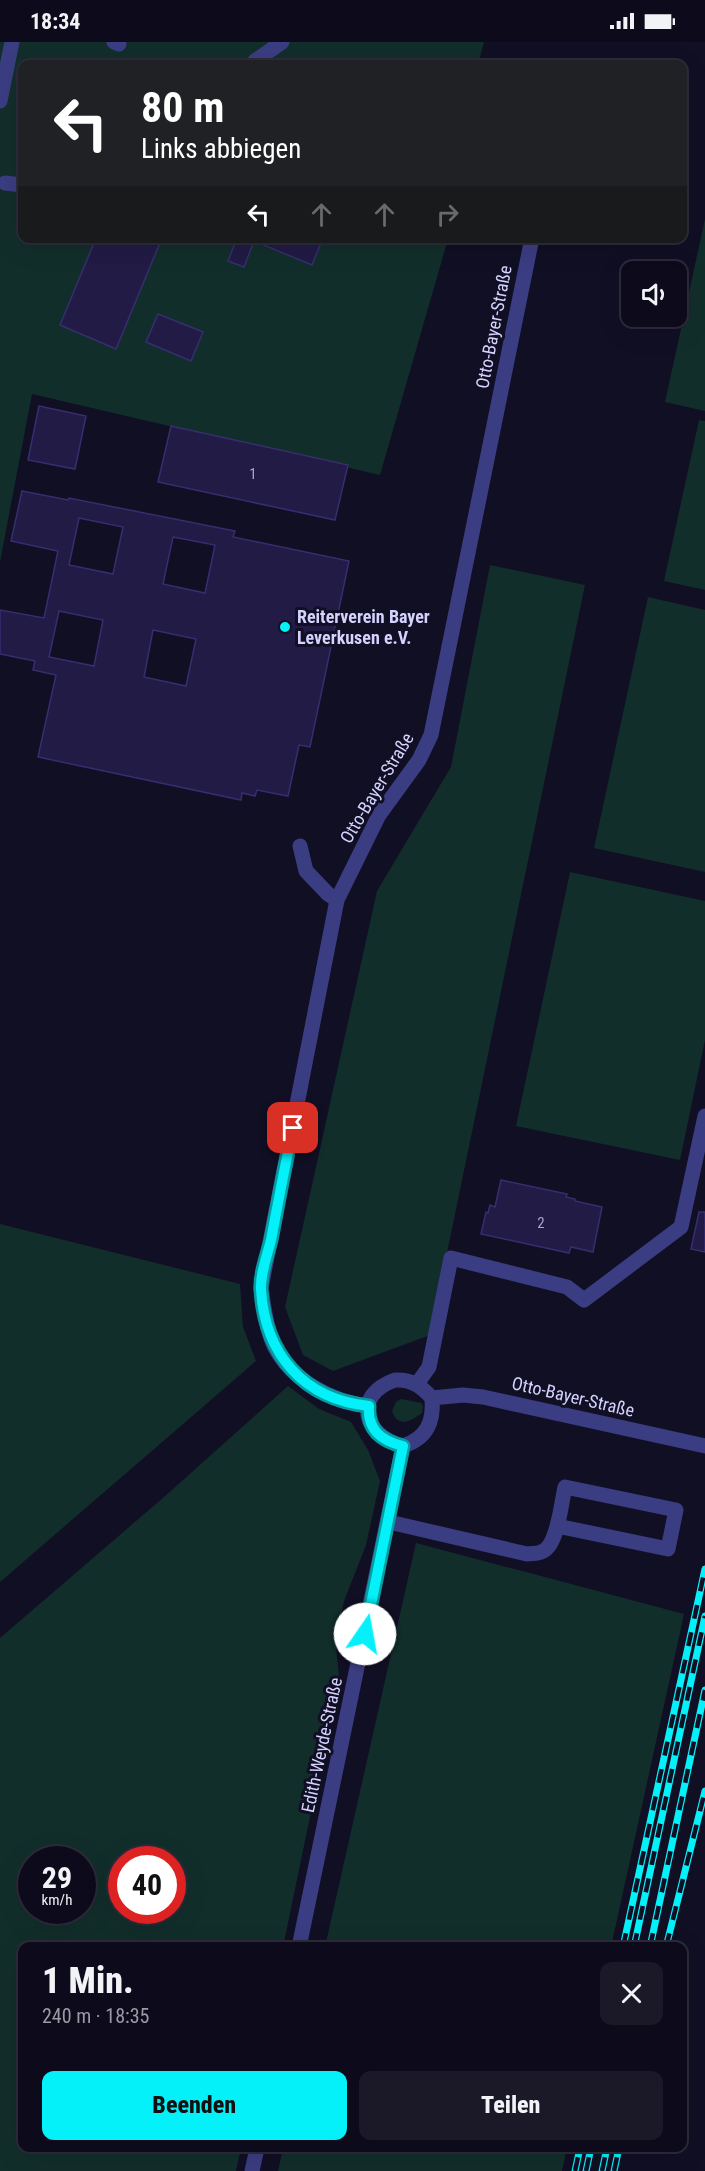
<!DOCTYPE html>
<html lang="de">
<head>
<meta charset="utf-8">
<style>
  :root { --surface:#0d0b1b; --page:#1b1928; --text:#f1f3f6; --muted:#9a9ba3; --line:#2d2b3a; --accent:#04f1f9 }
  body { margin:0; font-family:"Roboto Condensed",sans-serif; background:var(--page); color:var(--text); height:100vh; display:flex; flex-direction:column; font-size:22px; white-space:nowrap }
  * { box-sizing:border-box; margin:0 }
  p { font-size:20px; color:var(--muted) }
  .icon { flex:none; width:33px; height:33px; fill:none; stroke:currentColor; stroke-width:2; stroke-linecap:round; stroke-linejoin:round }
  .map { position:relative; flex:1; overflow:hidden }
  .details { position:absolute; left:18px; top:1900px; width:669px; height:210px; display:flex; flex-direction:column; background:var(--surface); border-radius:12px; box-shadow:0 6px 24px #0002,0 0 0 2px var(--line) }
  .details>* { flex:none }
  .banner { position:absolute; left:18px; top:18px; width:669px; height:183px; border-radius:12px; box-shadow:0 6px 24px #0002,0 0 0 2px var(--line); background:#202124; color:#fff; overflow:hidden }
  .controls { position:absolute; left:621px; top:219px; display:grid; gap:12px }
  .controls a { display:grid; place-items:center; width:66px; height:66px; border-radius:12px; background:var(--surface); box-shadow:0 6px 24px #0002,0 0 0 2px var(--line); font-size:30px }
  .speed { position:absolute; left:18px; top:1804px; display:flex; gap:12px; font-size:30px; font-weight:700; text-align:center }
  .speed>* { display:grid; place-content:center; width:78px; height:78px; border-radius:50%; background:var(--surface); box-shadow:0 6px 24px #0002,0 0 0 2px var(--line); line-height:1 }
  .speed small { font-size:15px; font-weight:400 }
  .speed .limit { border:9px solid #d22; background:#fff; color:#111 }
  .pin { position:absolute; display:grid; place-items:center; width:51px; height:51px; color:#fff; margin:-26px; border-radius:12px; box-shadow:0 3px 9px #0006 }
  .me { position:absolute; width:66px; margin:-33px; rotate:12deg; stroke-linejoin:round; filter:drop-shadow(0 0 4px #0008) }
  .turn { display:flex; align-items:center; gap:21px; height:126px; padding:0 24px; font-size:27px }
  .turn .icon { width:78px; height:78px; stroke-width:2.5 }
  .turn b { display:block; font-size:42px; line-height:51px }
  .lanes { display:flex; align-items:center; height:57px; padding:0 24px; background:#0003; justify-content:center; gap:30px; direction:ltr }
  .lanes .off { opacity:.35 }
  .round { display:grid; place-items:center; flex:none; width:63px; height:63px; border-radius:12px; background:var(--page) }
  .overview { display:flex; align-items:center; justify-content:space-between; height:102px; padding:0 24px }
  h1 { font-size:36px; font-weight:800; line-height:45px }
  .primary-button { display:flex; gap:12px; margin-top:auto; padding:12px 24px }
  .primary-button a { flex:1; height:69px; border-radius:12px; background:var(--accent); color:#111; font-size:24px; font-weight:800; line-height:69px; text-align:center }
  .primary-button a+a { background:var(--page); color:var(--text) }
  .status { display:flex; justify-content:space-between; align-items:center; height:42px; padding:0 30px; background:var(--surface); direction:ltr }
  .status svg { height:16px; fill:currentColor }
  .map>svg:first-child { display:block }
  .green { fill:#122e2b; fill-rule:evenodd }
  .building { fill:#211b45; stroke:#362e70; stroke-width:1.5; fill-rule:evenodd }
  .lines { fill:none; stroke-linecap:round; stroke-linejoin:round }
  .minor { stroke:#3b3d82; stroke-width:15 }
  .rail-casing { stroke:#04f1f9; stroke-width:7 }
  .rail { stroke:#110f24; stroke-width:4.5; stroke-dasharray:14; stroke-linecap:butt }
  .route-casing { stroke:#039da2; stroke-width:15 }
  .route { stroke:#04f1f9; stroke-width:10 }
  .poi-dot { fill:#04f1f9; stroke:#110f24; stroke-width:2 }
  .labels { text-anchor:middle; stroke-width:6; stroke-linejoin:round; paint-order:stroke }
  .number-label { font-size:15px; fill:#a8a5d0 }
  .street-label { font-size:18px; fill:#d5d3fe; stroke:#110f24 }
  .poi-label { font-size:18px; font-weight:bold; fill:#d5d3fe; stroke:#110f24; text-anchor:start }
</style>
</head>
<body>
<div class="status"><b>18:34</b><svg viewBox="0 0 49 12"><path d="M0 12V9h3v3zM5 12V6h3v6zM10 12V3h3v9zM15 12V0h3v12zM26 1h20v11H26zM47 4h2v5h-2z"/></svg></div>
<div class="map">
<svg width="705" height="2129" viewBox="0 0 705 2129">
  <rect width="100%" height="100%" fill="#110f24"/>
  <!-- green -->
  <g class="green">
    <path d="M0 0H484L478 22H22V196L448 197 380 433 32 352 0 520Z"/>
    <path d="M705 177V369L665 360Z"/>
    <path d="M699 378 705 379V548L664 539Z"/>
    <path d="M490 523 585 543 430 1293 333 1329 303 1313 285 1265 377 849 451 725Z"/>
    <path d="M648 555 705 568V830L594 806Z"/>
    <path d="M570 830 705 859V998L680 1118 516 1084Z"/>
    <path d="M0 1182 240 1242 243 1285 256 1319 0 1540Z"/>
    <path d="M288 1344 319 1367 351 1380 368 1408 380 1439 366 1503 344 1559 336 1604 339 1635 283 1905H22V2106H241L236 2129H0V1596L164 1455ZM32 1818H82V1869H32ZM122 1818H172V1869H122Z"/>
    <path d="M401 1357 421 1361 423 1364 422 1371C411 1379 398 1387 392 1369L396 1360Z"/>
    <path d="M416 1501 684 1572 611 1905H325Z"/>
    <path d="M283 2106H567L562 2129H278Z"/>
  </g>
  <!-- building -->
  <g class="building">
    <path d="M96 196H162L116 307 60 283Z"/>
    <path d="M237 196H323L312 223 254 199 244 225 228 219Z"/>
    <path d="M158 272 203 290 191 319 146 300Z"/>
    <path d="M39 364 86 374 75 427 28 418Z"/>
    <path d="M171 384 348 423 335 478 158 440Z"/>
    <path d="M22 449 68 458 69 456 235 489 233 495 349 519 310 705 299 703 288 754 257 748 255 754 242 751 241 758 38 715 56 633 33 628 35 619 0 612V568L44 576 58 509 11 499ZM79 476 123 485 113 532 69 523ZM173 495 215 503 205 551 163 542ZM59 569 103 578 94 624 49 615ZM153 588 196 597 186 644 144 635Z"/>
    <path d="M501 1138 567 1152 566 1155 575 1157V1159L602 1165 593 1210 571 1205 569 1211 481 1192 486 1170 488 1171 490 1163 495 1165Z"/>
    <path d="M699 1170H705V1210L691 1207Z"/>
  </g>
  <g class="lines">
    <!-- minor -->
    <g class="minor">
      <path d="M114 0 119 2"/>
      <path d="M255 19 282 0"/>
      <path d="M0 59 12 0"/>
      <path d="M5 141 22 143"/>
      <path d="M300 804 306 829 328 852 337 858"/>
      <path d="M395 1338C411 1337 421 1344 432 1356 434 1380 427 1396 403 1404 363 1394 352 1353 395 1338Z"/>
      <path d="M417 1342 429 1325 451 1216 567 1245 584 1258 681 1185 705 1074"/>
      <path d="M432 1356 463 1353 483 1355 705 1404"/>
      <path d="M368 1364C332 1360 291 1338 274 1304 266 1286 264 1265 261 1246L337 858 379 773 419 718 431 693 532 196"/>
      <path d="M389 1480 527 1512C531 1511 537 1512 541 1510 558 1505 561 1461 565 1445L676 1468 668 1507 557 1484"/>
      <path d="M299 1905 403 1404"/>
      <path d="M252 2129 257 2106"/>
    </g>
    <!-- rail casing -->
    <g class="rail-casing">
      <g id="rail">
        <path d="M623 1905 705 1527"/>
        <path d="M634 1905 705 1574"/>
        <path d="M650 1905 705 1648"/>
        <path d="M666 1905 705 1749"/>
        <path d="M575 2129 580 2106"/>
        <path d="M586 2129 591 2106"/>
        <path d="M602 2129 607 2106"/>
        <path d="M614 2129 619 2106"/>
      </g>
    </g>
    <!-- rail -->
    <use href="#rail" class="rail"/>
  </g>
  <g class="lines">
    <!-- route casing -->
    <g class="route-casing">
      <path id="route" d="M293 1086C285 1123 278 1161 271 1198 267 1214 260 1232 261 1248 265 1312 303 1357 369 1364 367 1388 382 1399 403 1404L365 1592"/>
    </g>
    <!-- route -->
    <use href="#route" class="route"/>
  </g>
  <!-- markers -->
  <circle class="poi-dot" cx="285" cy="585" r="6"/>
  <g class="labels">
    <!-- number labels -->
    <g class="number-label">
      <text x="253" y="437">1</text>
      <text x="541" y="1186">2</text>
    </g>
    <!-- street labels -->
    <g class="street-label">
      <text transform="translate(494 285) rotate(-79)" y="6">Otto-Bayer-Straße</text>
      <text transform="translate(377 746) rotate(-59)" y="6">Otto-Bayer-Straße</text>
      <text transform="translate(573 1355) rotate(13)" y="6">Otto-Bayer-Straße</text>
      <text transform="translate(322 1703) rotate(-78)" y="6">Edith-Weyde-Straße</text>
    </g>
    <!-- poi labels -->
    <g class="poi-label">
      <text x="297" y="581">Reiterverein Bayer<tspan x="297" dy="21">Leverkusen e.V.</tspan></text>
    </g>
  </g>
</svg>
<div class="controls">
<a><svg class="icon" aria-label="sound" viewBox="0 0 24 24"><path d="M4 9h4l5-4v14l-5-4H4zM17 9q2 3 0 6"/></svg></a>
</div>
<div class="speed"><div>29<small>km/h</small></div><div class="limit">40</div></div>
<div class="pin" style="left:293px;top:1086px;background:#d93025"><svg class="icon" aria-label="arrive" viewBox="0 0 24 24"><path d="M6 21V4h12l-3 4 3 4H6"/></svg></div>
<svg class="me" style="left:365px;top:1592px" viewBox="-20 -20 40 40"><circle r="19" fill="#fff"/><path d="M0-13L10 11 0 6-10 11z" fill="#04f1f9"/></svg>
<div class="banner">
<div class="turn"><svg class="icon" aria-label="left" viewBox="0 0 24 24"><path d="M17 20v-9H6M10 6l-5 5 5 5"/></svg><div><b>80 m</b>Links abbiegen</div></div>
<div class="lanes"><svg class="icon" aria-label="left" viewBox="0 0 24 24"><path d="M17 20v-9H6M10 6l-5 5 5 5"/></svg><svg class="icon off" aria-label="ahead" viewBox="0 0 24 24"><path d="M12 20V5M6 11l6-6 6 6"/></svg><svg class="icon off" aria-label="ahead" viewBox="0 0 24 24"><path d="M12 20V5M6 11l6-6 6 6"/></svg><svg class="icon off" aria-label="right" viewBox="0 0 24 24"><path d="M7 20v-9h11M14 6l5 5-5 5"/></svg></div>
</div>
<section class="details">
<div class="overview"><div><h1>1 Min.</h1><p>240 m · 18:35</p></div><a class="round"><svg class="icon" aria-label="close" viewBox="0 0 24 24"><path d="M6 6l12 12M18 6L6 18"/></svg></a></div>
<div class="primary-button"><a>Beenden</a><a>Teilen</a></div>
</section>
</div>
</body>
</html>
